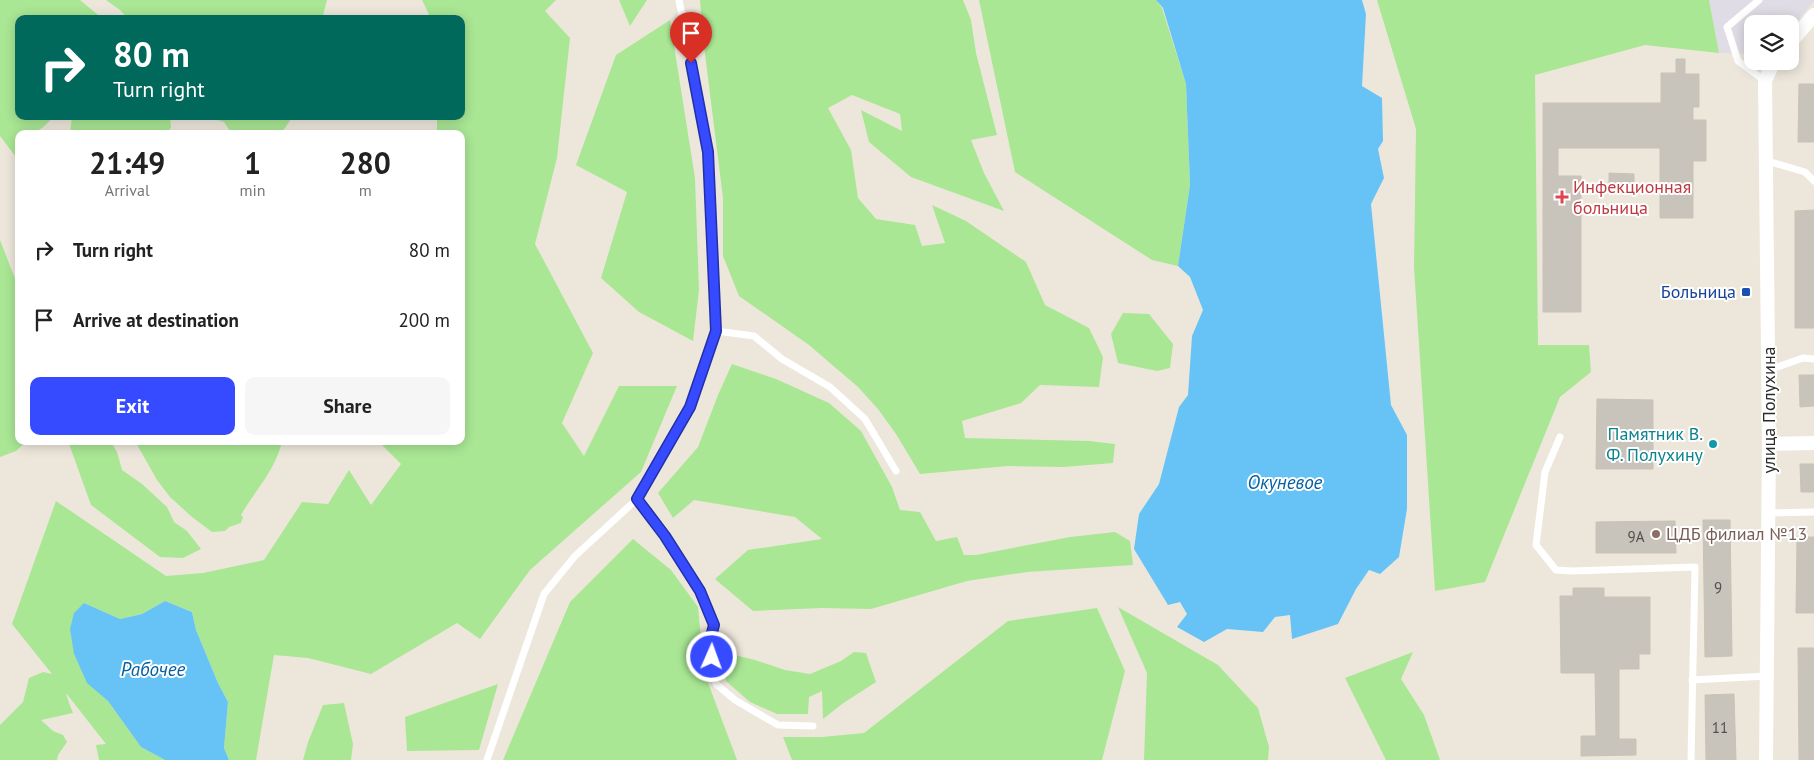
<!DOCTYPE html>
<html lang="en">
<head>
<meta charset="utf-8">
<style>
  :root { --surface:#fff; --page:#f6f6f6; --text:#222; --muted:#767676; --accent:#364aff }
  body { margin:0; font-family:"PT Sans",sans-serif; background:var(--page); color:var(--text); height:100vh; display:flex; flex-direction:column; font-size:19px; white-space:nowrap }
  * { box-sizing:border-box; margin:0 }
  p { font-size:16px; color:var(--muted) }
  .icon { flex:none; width:28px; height:28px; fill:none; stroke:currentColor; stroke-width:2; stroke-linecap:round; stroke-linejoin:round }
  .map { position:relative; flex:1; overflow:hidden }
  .sheet { position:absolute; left:15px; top:130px; width:450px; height:315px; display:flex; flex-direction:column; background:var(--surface); border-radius:10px; box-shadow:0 2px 12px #0003 }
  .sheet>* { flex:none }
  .guide { position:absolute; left:15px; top:15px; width:450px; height:105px; border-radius:10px; box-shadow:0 2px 12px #0003; background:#00695c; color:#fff; overflow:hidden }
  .controls { position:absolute; left:1744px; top:15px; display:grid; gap:10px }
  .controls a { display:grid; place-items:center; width:55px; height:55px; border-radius:10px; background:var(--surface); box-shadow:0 2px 12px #0003; font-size:25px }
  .pin { position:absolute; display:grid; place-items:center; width:42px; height:42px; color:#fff; margin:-51px -21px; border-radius:50% 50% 50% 0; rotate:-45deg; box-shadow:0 0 5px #0007 }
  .pin .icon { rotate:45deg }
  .me { position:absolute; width:55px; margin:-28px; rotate:2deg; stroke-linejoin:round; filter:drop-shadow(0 0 4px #0008) }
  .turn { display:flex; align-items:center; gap:18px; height:105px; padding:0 15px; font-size:22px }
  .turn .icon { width:65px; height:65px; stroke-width:2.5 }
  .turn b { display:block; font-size:35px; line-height:42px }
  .eta { display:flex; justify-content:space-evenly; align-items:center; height:85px; text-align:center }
  .eta b { font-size:30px; font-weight:600; line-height:35px }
  .cta { display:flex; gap:10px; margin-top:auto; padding:10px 15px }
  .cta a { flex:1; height:58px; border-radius:10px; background:var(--accent); color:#fff; font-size:20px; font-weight:600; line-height:58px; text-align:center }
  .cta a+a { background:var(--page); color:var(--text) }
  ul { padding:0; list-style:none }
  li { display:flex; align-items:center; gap:15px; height:70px; padding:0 15px }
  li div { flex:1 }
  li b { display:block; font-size:19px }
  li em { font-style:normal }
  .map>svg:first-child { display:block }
  .industrial { fill:#dfdce5 }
  .green { fill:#a9e794 }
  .water { fill:#67c3f6 }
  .building { fill:#c8c4bb; stroke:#c9c3b5 }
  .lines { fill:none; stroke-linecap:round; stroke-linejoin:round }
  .service { stroke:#fff; stroke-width:7 }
  .minor { stroke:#fff; stroke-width:14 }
  .route-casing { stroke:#2330a6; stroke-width:12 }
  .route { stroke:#364aff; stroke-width:9 }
  .health-dot { fill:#e0444e; stroke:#fff; stroke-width:2 }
  .transit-dot { fill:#1a4fb4; stroke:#fff; stroke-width:2 }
  .culture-dot { fill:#0f9aa8; stroke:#fff; stroke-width:2 }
  .education-dot { fill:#8d6e63; stroke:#fff; stroke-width:2 }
  .labels { text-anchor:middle; stroke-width:4; stroke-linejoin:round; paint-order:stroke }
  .number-label { font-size:15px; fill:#52504e }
  .health-label { font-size:18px; fill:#be3a42; stroke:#fff; text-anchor:start }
  .transit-label { font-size:18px; fill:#164399; stroke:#fff; text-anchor:end }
  .street-label { font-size:18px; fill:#2a2a2a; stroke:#fff }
  .culture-label { font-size:18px; fill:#0d838f; stroke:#fff; text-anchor:end }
  .education-label { font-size:18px; fill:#785e54; stroke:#fff; text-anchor:start }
  .water-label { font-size:19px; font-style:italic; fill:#055fa3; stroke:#fff }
</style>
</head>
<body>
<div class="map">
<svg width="1814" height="760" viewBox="0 0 1814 760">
  <rect width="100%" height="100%" fill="#ede7db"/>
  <!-- industrial -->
  <path class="industrial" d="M1709 0H1814V1L1790 30V24H1752V54L1719 53Z"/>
  <!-- green -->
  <g class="green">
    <path d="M0 0H80L103 19H19V116H54C43 129 36 134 19 134V161L0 136Z"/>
    <path d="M106 0H327L322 19H128L120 10Z"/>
    <path d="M422 0H556L545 11 570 38 557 158 535 244 593 353 562 423 584 456 619 386H677L641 472 530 570 480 639 457 623 371 674 308 658 274 655 256 760H229L224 748 228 702 218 683 196 630 192 612 165 601 142 614 120 619 84 603 74 654 87 682 108 701 141 747 165 760H99L96 745 106 744 66 693 69 703 73 713 41 720 53 731 63 735 67 742 58 755 57 760H0V725L23 702 29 678 43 672 52 674 12 624 56 501 166 576 203 573 264 560 302 502 328 504 349 470 371 505 401 464 378 441H461V134H437V116H461V19H431Z"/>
    <path d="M619 0H647L630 26Z"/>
    <path d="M700 0H963L971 20 976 53 997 135 971 140 984 173 1004 211 911 177 869 142 861 110 902 131 900 114 852 95 828 108 851 150 858 198 876 219 915 225 922 246 945 243 932 205 966 221 1026 262 1045 305 1089 328 1103 357 1099 387 1040 385 1021 403 962 421 965 438 1089 441 1115 444 1113 463 1063 467 1008 466 920 474 896 434 878 409 858 387 809 345 739 296 723 256V198L703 38Z"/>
    <path d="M979 0H1156L1162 8 1186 84 1190 185 1178 266 1152 260 1015 172Z"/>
    <path d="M1377 0H1709L1719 53 1645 45 1535 75 1538 345H1589L1591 372 1560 397 1485 582 1435 591 1414 267 1416 129Z"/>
    <path d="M670 20 695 178 699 290 693 341 639 312 601 278 627 192 576 165 616 55Z"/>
    <path d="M72 116H170L171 128 165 134H70Z"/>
    <path d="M206 116H293L285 128 279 134H232L224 122Z"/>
    <path d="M0 240 19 289V441H27L16 451 0 457Z"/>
    <path d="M1123 313 1149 314 1173 344 1170 368 1157 371 1118 363 1111 334Z"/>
    <path d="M732 364 776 379 829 403 861 431 892 487 900 510 920 512 936 541 957 537 964 555H976L1070 537 1115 532 1130 541 1133 565 1027 572 967 581 871 609 822 608 753 611 715 579 748 550 822 539 795 517 694 500 673 518 658 493 698 447 718 395Z"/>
    <path d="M68 441H110L117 452 122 470 142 484 167 507 174 522 187 531 201 549 183 558 160 557 91 505Z"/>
    <path d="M135 441H282C276 470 255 490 241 515L243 517 241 523 229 527 225 531 212 532 192 517 170 497 157 480Z"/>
    <path d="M633 539 671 570 698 607 704 672 737 760H503L570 602Z"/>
    <path d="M1118 607 1218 665 1258 708 1269 747 1268 760H1144L1147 673Z"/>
    <path d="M1097 608 1125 671 1102 760H792L783 737H822L864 733 1008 621Z"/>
    <path d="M722 652 755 660 785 670 810 674 841 661 854 652 866 653 876 682 842 704 823 719 822 691 809 697 808 714H777L750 702 726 681Z"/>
    <path d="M1413 652 1401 679 1424 715 1440 760H1386L1345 678Z"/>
    <path d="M498 684 479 750 407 751 405 717Z"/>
    <path d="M344 703 353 744 351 760H303L308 742 323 705Z"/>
  </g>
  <!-- water -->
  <g class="water">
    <path d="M1156 0H1362L1366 14 1362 86 1382 98 1383 141 1378 149 1384 178 1371 204 1391 405 1407 435V509L1399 557 1380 574 1369 570 1356 589 1338 624 1292 639 1290 615 1275 617 1263 632 1227 629 1204 642 1177 627 1187 614 1180 602 1168 605 1134 549 1139 514 1159 484 1179 407 1188 395 1192 336 1203 310 1190 277 1178 266 1190 185 1186 84 1163 8Z"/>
    <path d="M165 601 192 612 196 630 218 683 228 702 224 748 229 760H165L141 747 108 701 87 683 74 654 70 629 74 613 84 603 120 619 142 614Z"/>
  </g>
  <!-- building -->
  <g class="building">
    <path d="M1676 59H1685V74H1699V107H1693V120H1706V161H1693V218H1660V148H1558V176H1581V312H1543V103H1661V73H1676Z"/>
    <path d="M1799 84H1814V142H1798Z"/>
    <path d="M1609 173 1634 174V187L1609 186Z"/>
    <path d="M1814 210V328H1795V211Z"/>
    <path d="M1799 375H1814V406L1800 407Z"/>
    <path d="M1597 399 1653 400V469H1596Z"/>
    <path d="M1800 464H1814V492H1801Z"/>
    <path d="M1703 520H1730L1732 656 1705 657Z"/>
    <path d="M1675 521 1676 553H1596V522Z"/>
    <path d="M1797 537H1814V613H1796Z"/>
    <path d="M1573 588H1604V597H1650V654H1639V669H1619V739H1636V755L1581 756V736H1596L1595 673H1561L1560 596H1573Z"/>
    <path d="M1798 648H1814V760H1799Z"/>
    <path d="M1734 694 1736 760H1706L1705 695Z"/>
  </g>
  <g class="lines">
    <!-- service -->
    <g class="service">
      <path d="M1759 0 1727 27 1738 61 1765 81"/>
      <path d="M1767 161 1805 172 1814 181"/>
      <path d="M716 331 754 336 782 359 830 387 865 419 896 471"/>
      <path d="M1769 370 1803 358 1814 359"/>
      <path d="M1560 437 1545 472 1536 545 1556 570 1573 571 1695 567 1691 760"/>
      <path d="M637 499 665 536 700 591 715 625 709 644 716 684 735 700 778 725 813 726"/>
      <path d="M1769 513 1814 512"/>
      <path d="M1692 680 1767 676"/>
      <path d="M487 760 544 594 575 556 637 499 690 407 716 331 708 152 679 0"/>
    </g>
    <!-- minor -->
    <g class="minor">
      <path d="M1790 43 1814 15"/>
      <path d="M1769 444 1814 443"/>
      <path d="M1766 760 1769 444 1765 81 1774 61"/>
    </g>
  </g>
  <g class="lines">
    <!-- route casing -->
    <g class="route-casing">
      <path id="route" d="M691 63 708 152 716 331 690 407 637 499 665 536 700 591 714 625 709 644 712 657"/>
    </g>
    <!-- route -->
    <use href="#route" class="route"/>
  </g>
  <!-- markers -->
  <path class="health-dot" d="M1559.5 189.5h5v5h5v5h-5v5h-5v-5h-5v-5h5z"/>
  <rect class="transit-dot" x="1741" y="287" width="10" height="10" rx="2.5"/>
  <circle class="culture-dot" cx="1713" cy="444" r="5"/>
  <circle class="education-dot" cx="1656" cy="534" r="5"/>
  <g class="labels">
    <!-- number labels -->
    <g class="number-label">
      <text x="1636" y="542">9А</text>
      <text x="1718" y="593">9</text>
      <text x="1720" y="733">11</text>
    </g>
    <!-- health labels -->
    <g class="health-label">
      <text x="1573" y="193">Инфекционная<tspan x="1573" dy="21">больница</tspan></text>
    </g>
    <!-- transit labels -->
    <g class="transit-label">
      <text x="1736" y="298">Больница</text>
    </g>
    <!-- street labels -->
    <g class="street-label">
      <text transform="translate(1769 410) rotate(-90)" y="6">улица Полухина</text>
    </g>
    <!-- culture labels -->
    <g class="culture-label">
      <text x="1703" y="440">Памятник В.<tspan x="1703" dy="21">Ф. Полухину</tspan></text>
    </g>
    <!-- education labels -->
    <g class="education-label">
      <text x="1666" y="540">ЦДБ филиал №13</text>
    </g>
    <!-- water labels -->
    <g class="water-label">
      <text x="1285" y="489">Окуневое</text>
      <text x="153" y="676">Рабочее</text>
    </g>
  </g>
</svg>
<div class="controls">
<a><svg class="icon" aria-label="layers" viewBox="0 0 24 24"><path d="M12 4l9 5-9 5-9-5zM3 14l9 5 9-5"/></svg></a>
</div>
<div class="pin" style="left:691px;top:63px;background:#d93025"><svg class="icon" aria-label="arrive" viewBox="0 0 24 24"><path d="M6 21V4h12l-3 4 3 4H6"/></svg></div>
<svg class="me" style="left:712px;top:657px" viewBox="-20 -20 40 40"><circle r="17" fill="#364aff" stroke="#fff" stroke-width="3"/><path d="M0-11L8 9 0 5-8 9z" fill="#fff"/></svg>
<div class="guide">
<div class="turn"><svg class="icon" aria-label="right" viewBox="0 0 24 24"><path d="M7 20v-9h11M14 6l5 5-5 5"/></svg><div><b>80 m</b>Turn right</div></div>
</div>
<section class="sheet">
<div class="eta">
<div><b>21:49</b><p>Arrival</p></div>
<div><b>1</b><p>min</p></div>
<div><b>280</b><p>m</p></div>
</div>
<ul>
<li><svg class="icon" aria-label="right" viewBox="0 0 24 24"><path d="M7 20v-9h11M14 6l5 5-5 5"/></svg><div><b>Turn right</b></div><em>80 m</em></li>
<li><svg class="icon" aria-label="arrive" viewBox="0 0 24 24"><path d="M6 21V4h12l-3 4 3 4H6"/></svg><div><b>Arrive at destination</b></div><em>200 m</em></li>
</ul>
<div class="cta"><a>Exit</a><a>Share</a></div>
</section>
</div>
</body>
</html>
